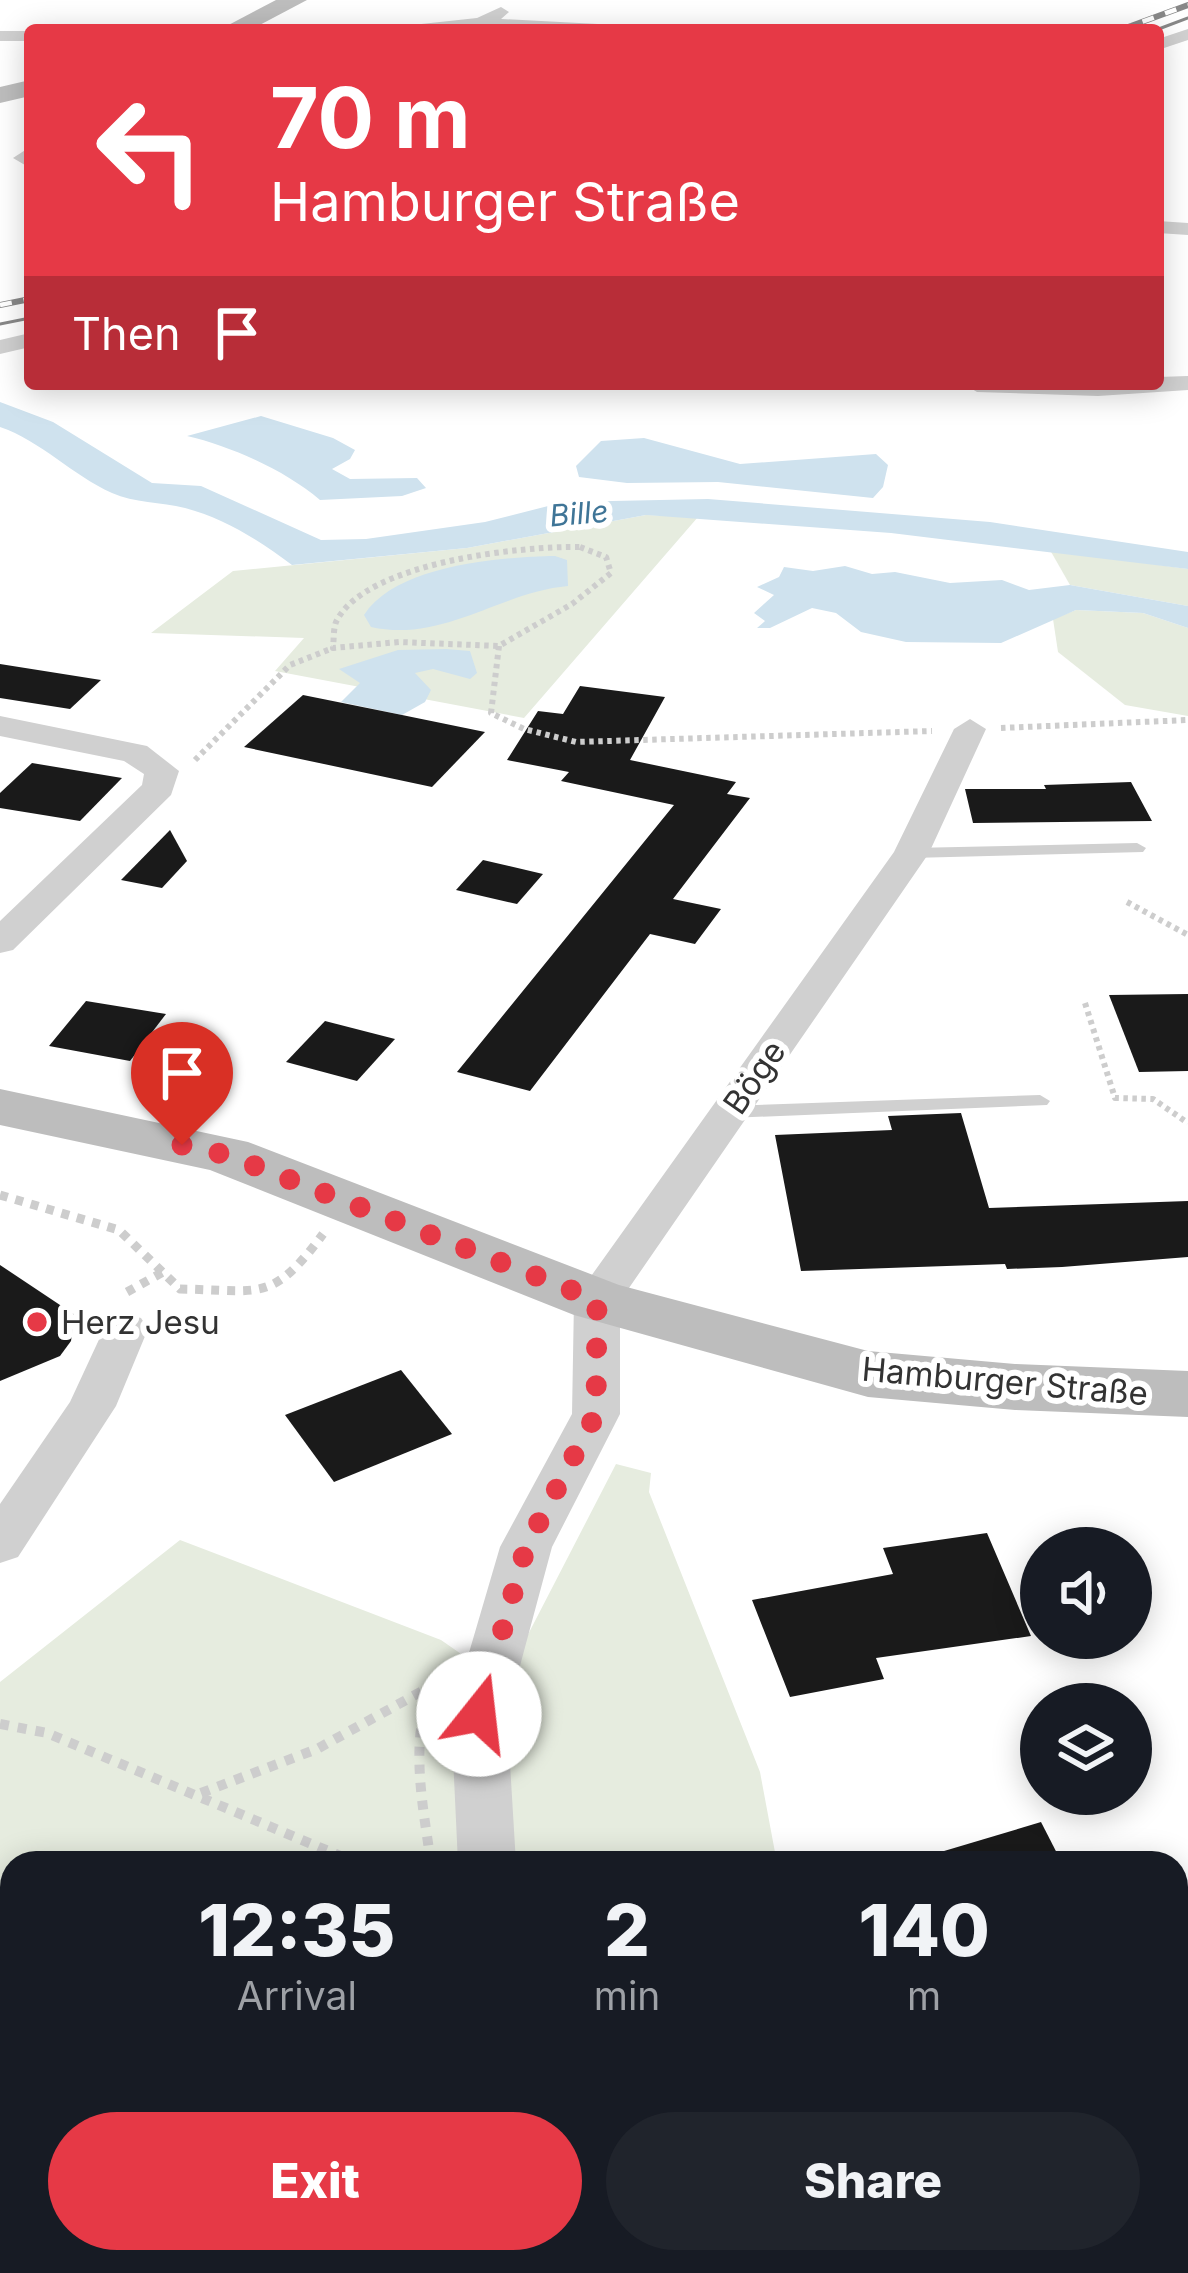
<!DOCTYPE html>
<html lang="en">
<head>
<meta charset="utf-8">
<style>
  :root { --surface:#171b24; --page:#20242c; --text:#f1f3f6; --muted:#9ea1a6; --accent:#e63946 }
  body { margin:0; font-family:Inter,sans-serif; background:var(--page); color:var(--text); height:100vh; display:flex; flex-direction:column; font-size:45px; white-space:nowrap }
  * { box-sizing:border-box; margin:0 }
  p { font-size:39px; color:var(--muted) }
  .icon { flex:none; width:66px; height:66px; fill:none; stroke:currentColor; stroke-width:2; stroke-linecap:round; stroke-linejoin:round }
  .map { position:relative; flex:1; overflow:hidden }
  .sheet { position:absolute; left:0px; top:1851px; width:1188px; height:423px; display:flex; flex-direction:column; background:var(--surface); border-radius:36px 36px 0 0; box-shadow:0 6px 30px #0003 }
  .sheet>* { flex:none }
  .banner { position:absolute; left:24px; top:24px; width:1140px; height:366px; border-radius:12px; box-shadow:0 6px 30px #0003; background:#e63946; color:#fff; overflow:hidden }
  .controls { position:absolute; left:1020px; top:1527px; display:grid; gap:24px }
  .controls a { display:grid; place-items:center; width:132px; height:132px; border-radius:50%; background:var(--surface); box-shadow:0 6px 30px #0003; font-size:60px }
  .pin { position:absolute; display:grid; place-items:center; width:102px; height:102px; color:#fff; margin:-123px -51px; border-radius:50% 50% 50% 0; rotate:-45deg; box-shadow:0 0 12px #0007 }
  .pin .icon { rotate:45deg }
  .me { position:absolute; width:132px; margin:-66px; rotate:16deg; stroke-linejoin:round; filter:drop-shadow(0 0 9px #0008) }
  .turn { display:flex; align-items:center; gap:42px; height:252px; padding:0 48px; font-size:54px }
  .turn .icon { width:156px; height:156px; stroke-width:2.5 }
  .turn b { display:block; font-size:84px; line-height:102px }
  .then { display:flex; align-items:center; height:114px; padding:0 48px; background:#0003; gap:24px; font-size:45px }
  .eta { display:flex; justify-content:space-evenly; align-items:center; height:204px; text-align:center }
  .eta b { font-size:72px; font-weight:800; line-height:84px }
  .primary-button { display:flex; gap:24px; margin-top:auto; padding:24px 48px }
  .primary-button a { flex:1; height:138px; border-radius:72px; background:var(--accent); color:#fff; font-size:48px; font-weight:800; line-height:138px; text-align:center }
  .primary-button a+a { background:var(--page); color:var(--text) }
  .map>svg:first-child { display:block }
  .green { fill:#e6ecdf }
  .water { fill:#cfe2ee }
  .building { fill:#1a1a1a }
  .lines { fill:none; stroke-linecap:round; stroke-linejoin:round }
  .path-far2 { stroke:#cdcdcd; stroke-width:6; stroke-dasharray:4.5 4.5; stroke-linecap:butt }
  .path-far1 { stroke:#cdcdcd; stroke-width:9; stroke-dasharray:8 8; stroke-linecap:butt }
  .path { stroke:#cdcdcd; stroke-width:10; stroke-dasharray:9 9; stroke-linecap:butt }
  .service { fill:#d0d0d0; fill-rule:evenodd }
  .minor { fill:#d0d0d0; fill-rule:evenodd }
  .secondary { fill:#bdbdbd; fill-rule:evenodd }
  .tram { stroke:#888; stroke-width:3 }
  .rail-casing { stroke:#888; stroke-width:6 }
  .rail { stroke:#fff; stroke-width:4.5; stroke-dasharray:12; stroke-linecap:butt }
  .route { stroke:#e63946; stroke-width:21; stroke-dasharray:0 37.8 }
  .poi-dot { fill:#e63946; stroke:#fff; stroke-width:4.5 }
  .labels { text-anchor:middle; stroke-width:12; stroke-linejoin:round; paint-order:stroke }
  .far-water-label { font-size:30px; font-style:italic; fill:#3f7597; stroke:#fff }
  .street-label { font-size:33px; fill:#333; stroke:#fff }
  .poi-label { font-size:33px; fill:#333; stroke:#fff; text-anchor:start }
</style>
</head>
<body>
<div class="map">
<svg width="1188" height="2273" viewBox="0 0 1188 2273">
  <rect width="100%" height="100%" fill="#fff"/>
  <!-- green -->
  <g class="green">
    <path d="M646 515 698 517 524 718 275 671 304 638 151 633 233 571 467 548Z"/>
    <path d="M1050 550 1188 569V606L1070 585Z"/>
    <path d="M1076 610 1143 613 1188 628V716L1125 705 1058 652 1053 619Z"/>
    <path d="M616 1464 651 1473 649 1492 760 1772 777 1863H12V2235L0 2185V1682L180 1540 441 1640 503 1683Z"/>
    <path d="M470 2262H650L653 2273H470Z"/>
  </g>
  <!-- water -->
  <g class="water">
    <path d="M0 402 53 422 152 483 201 486 321 540 366 539 485 522 564 502 708 499 990 522 1188 552V569L891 533 646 515 467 548 292 565C260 541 224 518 185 508 161 502 134 503 112 493 72 475 41 441 0 427Z"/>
    <path d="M261 416 333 438 355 450 350 459 332 469 350 479 417 478 426 488 402 496 320 500C286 471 231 446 187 436Z"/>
    <path d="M644 438 740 464 876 454 888 465 883 487 873 498 718 482 627 483 579 477 576 466 601 441Z"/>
    <path d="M555 556 567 560 568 586C500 592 443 643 371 627L364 615C396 565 500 557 555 556Z"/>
    <path d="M845 566 872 574 895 572 950 583 1002 580 1029 590 1070 585 1188 606V628L1143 613 1076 610 1001 643 906 642 861 632 836 613 812 608 770 628H757L765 621 754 613 774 595 757 587 779 577 784 567 813 571Z"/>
    <path d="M446 649 470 651 477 673 470 679 433 669 415 673 431 690 425 702 402 715 341 702 360 683 339 669 398 650Z"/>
    <path d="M650 2262H917L922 2273H653Z"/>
  </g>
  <!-- building -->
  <g class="building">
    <path d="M0 664 101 680 70 709 0 698Z"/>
    <path d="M580 686 665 697 630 760 736 782 727 794 750 798 673 899 721 909 695 944 650 934 530 1091 457 1072 674 805 561 781 569 772 507 760 538 711 563 714Z"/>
    <path d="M303 695 402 715 485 732 432 787 244 747Z"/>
    <path d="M32 763 122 778 80 821 0 808V793Z"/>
    <path d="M1131 782 1152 821 973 823 965 789H1046L1044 785Z"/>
    <path d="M170 830 187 861 162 888 121 880Z"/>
    <path d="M483 860 543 874 517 904 456 890Z"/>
    <path d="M1188 994V1071L1139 1072 1109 995Z"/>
    <path d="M86 1001 166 1014 130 1061 49 1046Z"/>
    <path d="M325 1021 395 1039 357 1081 286 1062Z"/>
    <path d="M961 1113 989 1208 1188 1201V1257L1062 1267 1007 1269 1005 1264 801 1271 775 1135 892 1130 888 1116Z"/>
    <path d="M0 1265 75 1315 71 1341 60 1356 0 1381Z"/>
    <path d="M401 1370 452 1434 334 1482 285 1415Z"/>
    <path d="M987 1533 1031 1636 876 1658 884 1679 790 1697 752 1600 893 1574 883 1548Z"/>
    <path d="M1041 1822 1062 1863H935L934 1854Z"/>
  </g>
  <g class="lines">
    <!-- path-far2 -->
    <g class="path-far2">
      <path d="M580 547 606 557 611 573 572 604 499 646 399 642 333 648C334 640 333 627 337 620 368 562 521 546 580 547Z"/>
      <path d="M499 646 491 713 524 729 576 742 932 731"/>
      <path d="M1001 728 1188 720"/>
      <path d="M195 760 290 665 333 648"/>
      <path d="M1127 902 1188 935"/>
      <path d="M1085 1003 1115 1098 1153 1099 1188 1123"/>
    </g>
    <!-- path-far1 -->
    <g class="path-far1">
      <path d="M0 1195 119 1230 180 1289C261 1290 271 1304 323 1234"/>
      <path d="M127 1292 165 1271"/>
    </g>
    <!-- path -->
    <g class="path">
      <path d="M0 1724 47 1733 357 1863"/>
      <path d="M201 1793 317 1749 426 1689"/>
      <path d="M431 1863C422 1800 407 1731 438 1672"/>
      <path d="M543 2262 545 2273"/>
      <path d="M636 2273 643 2262"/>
    </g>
    <!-- service -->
    <g class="service">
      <path d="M1137 843 1146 848 1143 852 911 858 902 853 911 848Z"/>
      <path d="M1040 1095 1050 1101 1047 1105 729 1118 719 1112 729 1106Z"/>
    </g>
    <!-- minor -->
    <g class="minor">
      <path d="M501 7 509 12 501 19 617 25 626 30H403L412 25 477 18Z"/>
      <path d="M234 24 243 29 193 30 202 25Z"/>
      <path d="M1188 29V40L1158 50V39Z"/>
      <rect x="0" y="31" width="30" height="10"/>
      <path d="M30 147V168L13 158Z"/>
      <path d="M1158 221 1188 223V235L1158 233Z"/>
      <path d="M30 333V347L0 354V340Z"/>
      <path d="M1188 376V390L1098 396 977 392 964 384H1158V377Z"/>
      <path d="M0 716 147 746 179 771 171 795 13 950 0 953V921L142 785 144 774 124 761 0 736Z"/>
      <path d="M970 719 986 729 929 853 620 1301V1414L552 1547 507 1714 516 1863H458L451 1714 500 1547 572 1414 574 1300 894 852 954 729Z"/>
      <path d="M125 1314 141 1318 148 1329 116 1406 18 1557 0 1563V1504L70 1402 109 1318Z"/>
      <path d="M1188 1971V2025L1176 2027V1973Z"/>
    </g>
    <!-- secondary -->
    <g class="secondary">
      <path d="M276 0H307L250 30H219Z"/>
      <path d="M30 80V96L0 103V87Z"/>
      <path d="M0 1089 248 1142 619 1285 868 1351 1015 1364 1188 1371V1417L1015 1410 868 1397 574 1315 210 1170 0 1125Z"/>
    </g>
    <!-- tram -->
    <g class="tram">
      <path d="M1156 30 1188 18"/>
      <path d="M0 324 30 318"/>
    </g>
    <!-- rail casing -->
    <g class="rail-casing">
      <g id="rail">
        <path d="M1120 30 1188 5"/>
        <path d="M0 305 30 299"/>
      </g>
    </g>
    <!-- rail -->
    <use href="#rail" class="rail"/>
  </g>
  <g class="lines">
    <!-- route -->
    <path class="route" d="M182 1145 227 1155 597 1300 596 1414 526 1547 479 1714"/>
  </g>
  <!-- markers -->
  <circle class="poi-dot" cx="37" cy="1322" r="12"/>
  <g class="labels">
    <!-- far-water labels -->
    <g class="far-water-label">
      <text transform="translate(579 514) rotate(-5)" y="10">Bille</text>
    </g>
    <!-- street labels -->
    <g class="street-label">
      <text transform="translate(754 1077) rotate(-55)" y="12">Böge</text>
      <text transform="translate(1005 1381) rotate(5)" y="12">Hamburger Straße</text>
    </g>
    <!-- poi labels -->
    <g class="poi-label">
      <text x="61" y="1334">Herz Jesu</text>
    </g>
  </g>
</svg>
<div class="controls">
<a><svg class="icon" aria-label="sound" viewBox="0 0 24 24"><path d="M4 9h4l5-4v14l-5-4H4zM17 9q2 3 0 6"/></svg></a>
<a><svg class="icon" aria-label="layers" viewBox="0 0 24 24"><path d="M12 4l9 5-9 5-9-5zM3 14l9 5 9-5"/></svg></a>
</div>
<div class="pin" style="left:182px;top:1145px;background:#d93025"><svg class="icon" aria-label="arrive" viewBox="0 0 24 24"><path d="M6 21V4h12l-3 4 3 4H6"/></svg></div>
<svg class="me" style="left:479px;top:1714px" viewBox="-20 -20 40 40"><circle r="19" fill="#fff"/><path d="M0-13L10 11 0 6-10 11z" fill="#e63946"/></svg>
<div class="banner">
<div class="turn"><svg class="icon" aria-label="left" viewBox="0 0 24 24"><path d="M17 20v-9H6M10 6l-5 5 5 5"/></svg><div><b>70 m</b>Hamburger Straße</div></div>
<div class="then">Then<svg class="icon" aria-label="arrive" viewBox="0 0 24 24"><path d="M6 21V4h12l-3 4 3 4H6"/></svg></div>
</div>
<section class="sheet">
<div class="eta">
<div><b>12:35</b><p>Arrival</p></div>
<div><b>2</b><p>min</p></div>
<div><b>140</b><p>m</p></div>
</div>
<div class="primary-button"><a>Exit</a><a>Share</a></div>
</section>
</div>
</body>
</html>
